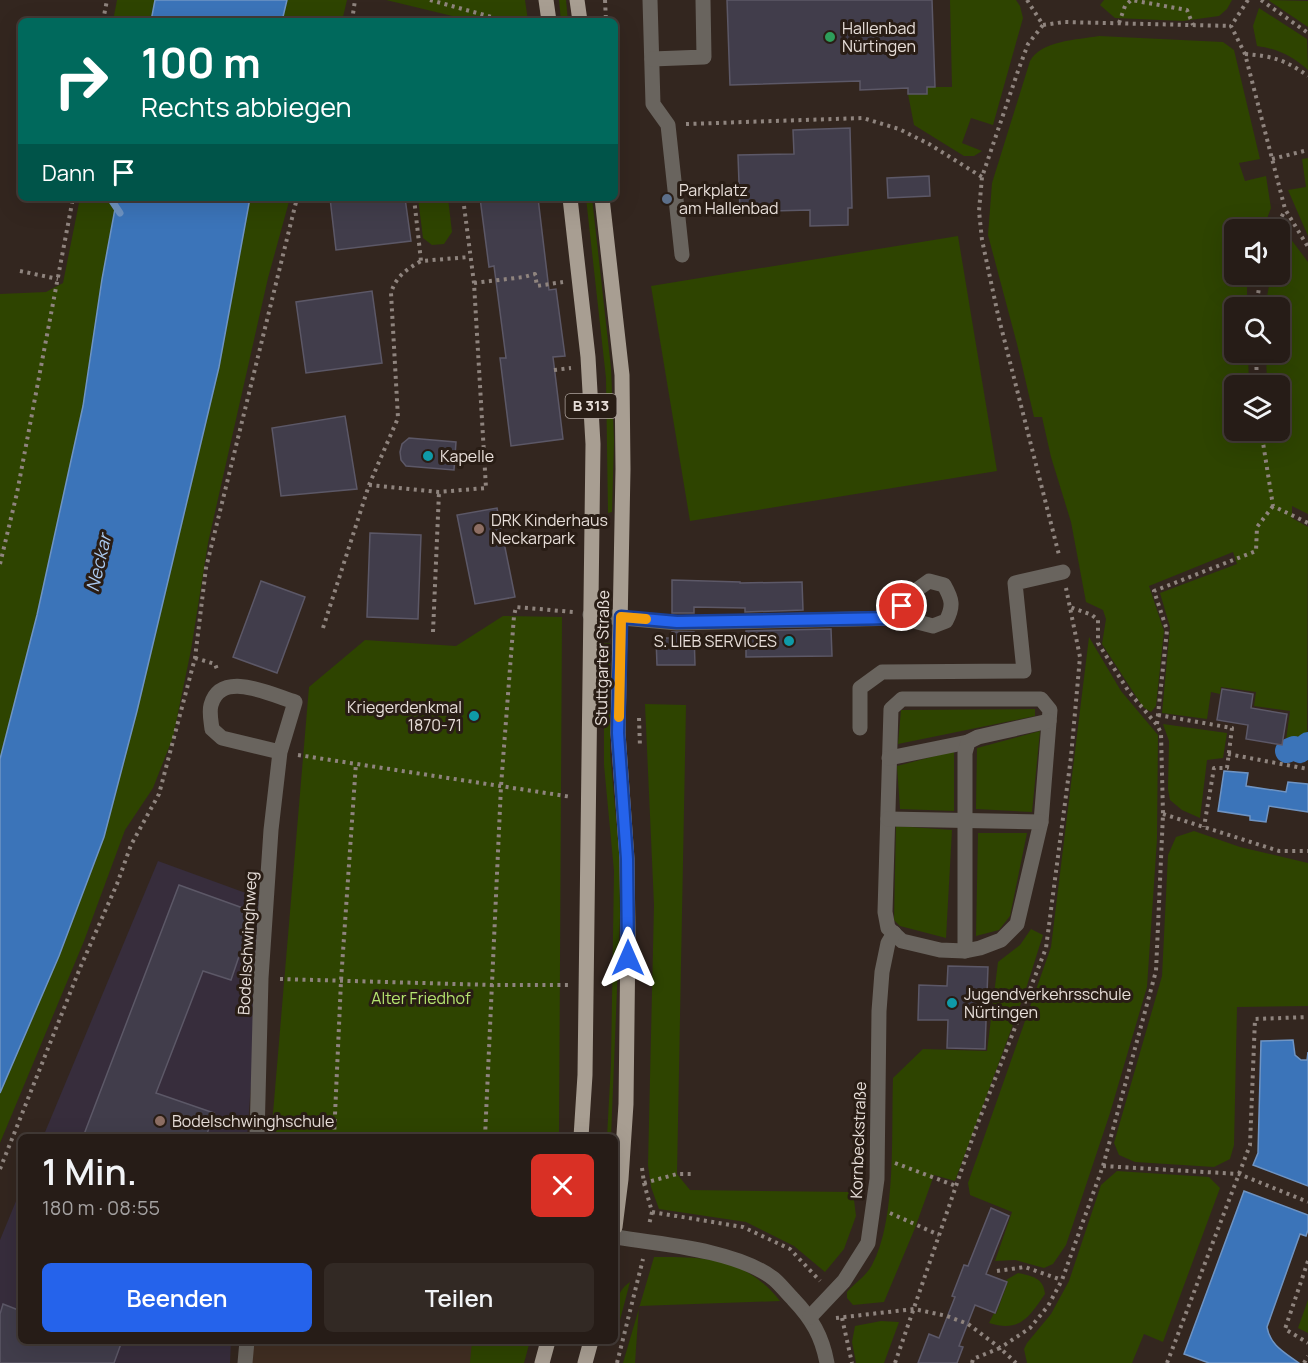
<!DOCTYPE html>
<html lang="de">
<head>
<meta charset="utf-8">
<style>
  :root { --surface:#261c17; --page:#322924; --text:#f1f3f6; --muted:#a4a1a1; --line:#423a36; --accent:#2563eb }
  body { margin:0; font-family:Manrope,sans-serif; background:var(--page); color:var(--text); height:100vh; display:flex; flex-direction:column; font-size:22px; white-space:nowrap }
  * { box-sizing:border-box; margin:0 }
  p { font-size:20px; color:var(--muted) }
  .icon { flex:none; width:33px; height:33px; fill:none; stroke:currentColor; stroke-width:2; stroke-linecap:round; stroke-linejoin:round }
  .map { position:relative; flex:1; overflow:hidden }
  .details { position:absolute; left:18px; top:1134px; width:600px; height:210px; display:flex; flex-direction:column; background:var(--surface); border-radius:9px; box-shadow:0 6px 24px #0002,0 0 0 2px var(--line) }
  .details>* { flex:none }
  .top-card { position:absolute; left:18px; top:18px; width:600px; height:183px; border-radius:9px; box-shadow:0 6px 24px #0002,0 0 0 2px var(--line); background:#00695c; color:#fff; overflow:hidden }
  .fabs { position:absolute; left:1224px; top:219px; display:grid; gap:12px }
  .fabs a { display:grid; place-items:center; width:66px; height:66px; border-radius:9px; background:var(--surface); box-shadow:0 6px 24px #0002,0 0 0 2px var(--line); font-size:30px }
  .pin { position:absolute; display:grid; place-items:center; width:51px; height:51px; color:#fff; margin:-26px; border:3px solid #fff; border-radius:50%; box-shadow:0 2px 6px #0007 }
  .me { position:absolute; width:66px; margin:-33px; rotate:0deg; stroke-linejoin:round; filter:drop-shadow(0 0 4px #0008) }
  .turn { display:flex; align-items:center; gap:21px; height:126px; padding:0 24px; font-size:27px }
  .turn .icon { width:78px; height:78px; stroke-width:2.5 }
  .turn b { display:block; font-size:42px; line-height:51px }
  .then { display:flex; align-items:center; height:57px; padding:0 24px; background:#0003; gap:12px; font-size:22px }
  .round { display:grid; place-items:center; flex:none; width:63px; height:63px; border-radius:9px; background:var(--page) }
  .summary { display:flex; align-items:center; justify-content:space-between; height:102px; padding:0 24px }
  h1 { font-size:36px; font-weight:600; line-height:45px }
  .button { display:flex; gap:12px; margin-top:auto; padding:12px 24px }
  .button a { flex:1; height:69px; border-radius:9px; background:var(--accent); color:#fff; font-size:24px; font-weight:600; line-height:69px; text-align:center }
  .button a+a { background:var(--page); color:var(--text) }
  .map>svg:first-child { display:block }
  .built { fill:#402e22 }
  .education { fill:#372d3c }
  .green { fill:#2e4400 }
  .water { fill:#3b74b9; stroke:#6f94c3; stroke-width:1.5 }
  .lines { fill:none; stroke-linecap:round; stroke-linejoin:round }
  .stream { stroke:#6f94c3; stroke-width:7 }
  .canal { stroke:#3b74b9; stroke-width:24 }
  .building { fill:#413d4b; stroke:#5c5867; stroke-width:1.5 }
  .path { stroke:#8f847e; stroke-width:4; stroke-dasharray:3 4.5; stroke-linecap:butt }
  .minor { stroke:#69645e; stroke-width:15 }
  .major { stroke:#a89e92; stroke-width:15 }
  .route-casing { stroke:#184099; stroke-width:15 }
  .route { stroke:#2563eb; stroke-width:10 }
  .slow { stroke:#f59e0b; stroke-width:10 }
  .leisure-dot { fill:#2e9e5b; stroke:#291d15; stroke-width:2 }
  .service-dot { fill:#5c6f8a; stroke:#291d15; stroke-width:2 }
  .culture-dot { fill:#0f9aa8; stroke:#291d15; stroke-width:2 }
  .education-dot { fill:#8d6e63; stroke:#291d15; stroke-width:2 }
  .labels { text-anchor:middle; stroke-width:6; stroke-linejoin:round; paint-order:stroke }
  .shield { fill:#291d15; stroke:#aea49e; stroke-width:1.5 }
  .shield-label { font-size:15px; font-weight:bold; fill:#e7ded9 }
  .poi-label { font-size:16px; fill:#e7ded9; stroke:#291d15; text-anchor:start }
  .street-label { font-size:16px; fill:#e7ded9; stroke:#291d15 }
  .park-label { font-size:16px; fill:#b5e570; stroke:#291d15 }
  .water-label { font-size:18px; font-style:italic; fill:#abc9ee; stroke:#291d15 }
</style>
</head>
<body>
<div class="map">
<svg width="1308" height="1363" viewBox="0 0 1308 1363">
  <rect width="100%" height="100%" fill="#33261f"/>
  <!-- built -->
  <path class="built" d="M251 1341H527L520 1363H250Z"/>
  <!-- education -->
  <g class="education">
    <path d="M158 861 265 900 247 1137H43Z"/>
    <path d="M21 1189V1341H231L230 1363H0V1240Z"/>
  </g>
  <!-- green -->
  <g class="green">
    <path d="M117 0H155L151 21H113Z"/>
    <path d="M287 0H347L342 21H282Z"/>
    <path d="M386 0H525L528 21H473Z"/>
    <path d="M559 0H566L568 21H561Z"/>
    <path d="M950 0H1016L1020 6 1023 18 993 125 971 118 962 143 982 151 974 156H964L914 125 908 94H927V87H952Z"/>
    <path d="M1104 0H1232L1227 9 1219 16 1183 21 1115 18 1100 5Z"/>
    <path d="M1269 0 1308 1V27L1271 2Z"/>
    <path d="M1259 8 1307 39 1308 70C1292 56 1278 49 1257 46L1253 26Z"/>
    <path d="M1099 36 1223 42 1234 50 1260 159 1239 163 1245 181 1266 176 1271 208 1263 229 1234 230V274L1247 275V307L1234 308V352L1248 353 1249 385 1234 386V430H1280V386L1267 385 1266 353 1280 352V308L1265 307 1271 275 1280 274V246L1287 234 1308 262V514L1292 506V518L1308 527 1307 738 1286 740 1290 711 1254 706 1256 692 1221 687 1220 694 1211 692 1207 719 1162 713 1170 627 1160 593 1237 564 1233 552 1149 586 1164 631 1156 706 1151 712 1143 707 1102 644 1106 619 1103 610 1086 602 1071 522 1051 457 1042 417H1034L1017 344 988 235 992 183 1030 61C1042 40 1077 40 1099 36Z"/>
    <path d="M1308 158V236L1288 190 1306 187 1302 159Z"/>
    <path d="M80 198H117L102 279 83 406 37 615 0 759V294L46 292 63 283Z"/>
    <path d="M250 198H290L268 278 208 543 191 650 173 737 153 788 125 830 84 941 0 1143V1093L59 956 104 837 137 711 219 367Z"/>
    <path d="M418 198H448L452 232 444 244 432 245 423 238Z"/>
    <path d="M586 198H592L611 368 614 441 612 512 608 513 606 378Z"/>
    <path d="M958 236 997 471 690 521 651 286Z"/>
    <path d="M503 616 562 617 559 1137H271L309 687 365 640 456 646Z"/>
    <path d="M1089 637 1121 691 1158 735 1157 839 1147 987 1110 1113 1066 1245 1053 1264 1044 1268 1015 1260 995 1261 1012 1212 970 1195 968 1183 1051 947Z"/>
    <path d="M604 643H610V753L619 852 620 915 611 1137H607L611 1064 614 871 604 765Z"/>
    <path d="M645 704 686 705 677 1174 690 1190 853 1192 856 1216 844 1249 825 1272 794 1246 746 1222 659 1209 651 1187 648 1165 654 905Z"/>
    <path d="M1035 709V716L898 744 901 710Z"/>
    <path d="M1163 724 1227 733 1223 758 1207 760 1200 818 1182 810 1170 800 1168 789 1169 741Z"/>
    <path d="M1040 731 1032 812 976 809 977 748Z"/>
    <path d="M954 751V811L900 809 897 766Z"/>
    <path d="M896 826 952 830 946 938 900 926 894 920Z"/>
    <path d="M1194 831 1240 847 1308 863V1006L1237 1007 1234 1145 1230 1159 1214 1167 1135 1162 1119 1155 1114 1143 1162 976 1168 855 1176 837Z"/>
    <path d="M978 833H1027L1010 916 999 930 976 936Z"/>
    <path d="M1031 929 1043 935 1024 995 955 1181 934 1175 915 1228 884 1302 853 1305 847 1298V1292C855 1283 867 1275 872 1265 897 1219 891 1131 893 1078L923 1049 987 1051 998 962 1020 945Z"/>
    <path d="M1117 1171 1209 1177 1220 1188 1163 1342 1144 1334 1132 1363H1027L1024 1349 1027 1343 1051 1314 1069 1281 1101 1185Z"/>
    <path d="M654 1257C706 1257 745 1257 780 1301L639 1306 635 1363H623Z"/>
    <path d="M1018 1273C1032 1276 1044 1278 1045 1294 1029 1317 1020 1333 989 1323L994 1313 996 1314 1008 1282 1006 1280Z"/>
    <path d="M630 1282 615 1339C615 1319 611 1295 630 1282Z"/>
    <path d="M1308 1300V1333L1298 1328Z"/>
    <path d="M881 1321 899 1322 884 1363H856L852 1342 855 1326Z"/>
    <path d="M472 1341H530L524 1363H470Z"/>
  </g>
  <!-- water -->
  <g class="water">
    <path d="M155 0H287L282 21H151Z"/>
    <path d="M117 198H250L219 367 137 711 104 837 59 956 0 1093V759L37 615 83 406 102 279Z"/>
    <path d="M1224 771 1248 773 1246 786 1286 792 1288 782 1308 784V812L1269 806 1266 822 1250 820V816L1218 811Z"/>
    <path d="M1293 1040 1295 1055 1301 1060H1307L1308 1052V1186L1253 1165 1258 1153 1261 1041Z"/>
    <path d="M1244 1191 1308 1215V1230L1306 1236 1300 1234 1267 1327C1270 1345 1284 1352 1299 1363H1209L1184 1354Z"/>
  </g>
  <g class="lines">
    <!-- stream -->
    <path class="stream" d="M110 198 120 213"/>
    <!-- canal -->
    <path class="canal" d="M1287 751 1294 748 1300 751 1308 744"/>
  </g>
  <!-- building -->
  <g class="building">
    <path d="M727 0H932L935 87H927V94H908V88L860 90V81L730 85Z"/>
    <path d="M850 128 852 208H848V225L810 226V210L740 212 738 155 794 154 793 130Z"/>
    <path d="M929 176 930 196 888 198 887 178Z"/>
    <path d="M330 198H405L411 241 336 250Z"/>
    <path d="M480 198H538L549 290 556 289 565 356 553 357 563 439 511 446 500 358H506L494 266 489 267Z"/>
    <path d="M372 291 382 363 306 373 296 302Z"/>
    <path d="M345 416 357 489 281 496 272 428Z"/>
    <path d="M409 438 456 442 454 470 406 466 401 460 400 452 402 444Z"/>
    <path d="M497 508 515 597 475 604 457 515Z"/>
    <path d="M370 533 421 535 418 619 367 617Z"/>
    <path d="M672 580 740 582V583L802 582 803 610 745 612V608L694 607V613H672Z"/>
    <path d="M261 581 305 597 277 673 233 657Z"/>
    <path d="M831 629 832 656 746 657V631Z"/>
    <path d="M672 632H694L695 665H657L656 638H672Z"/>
    <path d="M1222 689 1253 694 1251 708 1287 714 1282 745 1246 739 1248 725 1217 720Z"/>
    <path d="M179 885 254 912 231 980 203 971 156 1093 214 1113 206 1137H83Z"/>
    <path d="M948 966 988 967 985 1049 947 1048 948 1020H918L919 985 947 986Z"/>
    <path d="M991 1208 1009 1216 986 1274 1007 1282 995 1313 975 1305 959 1346 963 1347 957 1363H918L929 1334 939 1338 955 1297 952 1296 964 1265 968 1266Z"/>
    <path d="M3 1304 21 1311V1341H122L114 1363H0V1314Z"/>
  </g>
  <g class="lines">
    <!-- path -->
    <g class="path">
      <path d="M430 0 506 21"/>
      <path d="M605 0 606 21"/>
      <path d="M1027 0 1043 25 1028 44 1018 71 982 177 979 211 982 240 998 315 1059 555"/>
      <path d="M1248 0 1231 26 1245 54 1285 209 1308 247"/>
      <path d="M1261 0 1308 33"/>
      <path d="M103 21 107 0"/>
      <path d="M352 21 355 0"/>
      <path d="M1119 23 1125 6 1131 0 1187 10 1193 25"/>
      <path d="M1043 25 1064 22 1231 26"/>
      <path d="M1245 54C1272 56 1286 60 1308 76"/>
      <path d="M686 124 863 118 899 129 929 144 982 177"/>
      <path d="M1272 159 1308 150"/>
      <path d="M615 170 617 187"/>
      <path d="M414 198 421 261 470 257"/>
      <path d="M1275 230 1285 210"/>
      <path d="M20 271 58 279"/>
      <path d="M474 283 524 277 535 274 537 286 563 282"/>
      <path d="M1256 308 1261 274"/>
      <path d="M1256 352 1257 386"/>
      <path d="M554 370 571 368"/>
      <path d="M1261 430 1273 506 1308 523"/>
      <path d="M369 485 439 492 486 488 474 283 463 198"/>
      <path d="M0 564 17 493 73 198"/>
      <path d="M323 628 369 485 398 418 391 293C396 276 406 270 421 261"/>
      <path d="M433 632 439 492"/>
      <path d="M195 658 215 664 218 672"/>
      <path d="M1158 715 1232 728 1227 768H1214L1204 827"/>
      <path d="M639 718 640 747"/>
      <path d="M1157 724 1167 630 1154 591 1256 551 1257 527 1273 506"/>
      <path d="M1228 754 1308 769"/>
      <path d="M298 755 572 797"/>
      <path d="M1163 814 1279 851H1308"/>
      <path d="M280 979 492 985H569"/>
      <path d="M334 1137 341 981 356 763"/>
      <path d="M485 1137 501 786 514 616 516 607 573 612"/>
      <path d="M895 1163 956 1186"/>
      <path d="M1103 1166 1239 1174 1308 1202"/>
      <path d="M642 1168 644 1183 677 1174H695"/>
      <path d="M0 1169 80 968 117 884 131 845 159 794 195 658 206 568 297 198"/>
      <path d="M644 1183 652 1212 649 1225"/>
      <path d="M652 1212 743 1227 790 1249 820 1281"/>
      <path d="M890 1213 939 1235"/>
      <path d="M1308 1261 1285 1329 1308 1343"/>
      <path d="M997 1271 1025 1267 1062 1280"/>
      <path d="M836 1318 914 1309 947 1316 968 1324 1000 1348 1030 1328 1048 1306 1062 1280 1103 1166 1156 971 1163 814 1161 733 1157 725 1129 692 1098 643V620L1092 615 1070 607"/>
      <path d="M842 1318 852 1363"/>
      <path d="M617 1363 643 1259"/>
      <path d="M895 1363 976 1128 1046 948 1071 757 1080 657 1066 588"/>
      <path d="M972 1363 973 1359 1000 1348 1016 1363"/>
      <path d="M1167 1363 1250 1145 1255 1019 1308 1017"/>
      <path d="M1304 1363 1308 1356"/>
    </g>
    <!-- minor -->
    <g class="minor">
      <path d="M650 0 653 104 668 125 682 255"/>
      <path d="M652 59 704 57 703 0"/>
      <path d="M590 615 677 623 902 618 933 626 946 621C954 606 952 599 944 585L929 581 911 594 893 618"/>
      <path d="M902 699H1041L1050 710 1041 822 1017 924 1001 940 980 948 965 951 940 950 902 941 888 928 885 912 891 709Z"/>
      <path d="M860 728V688L882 672 1024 671 1015 583 1063 572"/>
      <path d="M889 758 968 742"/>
      <path d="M888 819 1041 822"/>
      <path d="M965 951V753L968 742 978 737 1049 721"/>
      <path d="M257 1137 261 978 271 830 280 752 295 702C272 695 221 669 211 705 209 712 211 721 212 729L222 738 280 752"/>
      <path d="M615 1237C661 1244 737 1250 774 1279 781 1285 787 1293 793 1299 812 1319 822 1336 827 1363"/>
      <path d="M810 1317 844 1281 868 1243 877 1179 879 1011 882 972 888 943 894 933"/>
      <path d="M245 1363 247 1341"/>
    </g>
    <!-- major -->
    <g class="major">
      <path d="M546 0 549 21"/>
      <path d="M577 0 580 21"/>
      <path d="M570 198 588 357 593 444 585 1075 581 1137"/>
      <path d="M602 198 622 375 623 469 618 733 627 859 628 936 626 1104 621 1179 615 1227"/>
      <path d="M542 1363 548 1341"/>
      <path d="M585 1363 591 1341"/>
    </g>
  </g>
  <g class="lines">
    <!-- route casing -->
    <g class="route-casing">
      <path id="route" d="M628 958 627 859 618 733 621 617 677 622 893 618 902 606"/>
    </g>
    <!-- route -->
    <use href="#route" class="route"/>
    <!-- slow -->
    <path class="slow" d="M619 717 621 617 646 619"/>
  </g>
  <!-- markers -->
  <circle class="leisure-dot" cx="830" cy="37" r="6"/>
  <circle class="service-dot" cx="667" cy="199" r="6"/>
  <g class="culture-dot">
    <circle cx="428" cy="456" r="6"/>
    <circle cx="789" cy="641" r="6"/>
    <circle cx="474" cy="716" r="6"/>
    <circle cx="952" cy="1003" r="6"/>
  </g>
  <g class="education-dot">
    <circle cx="479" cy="529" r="6"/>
    <circle cx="160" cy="1121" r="6"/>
  </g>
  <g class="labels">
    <!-- shield labels -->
    <rect class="shield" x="565.5" y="394" width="51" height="24" rx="4.5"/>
    <g class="shield-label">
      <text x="591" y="411">B 313</text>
    </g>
    <!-- poi labels -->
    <g class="poi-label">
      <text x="842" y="34">Hallenbad<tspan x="842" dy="18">Nürtingen</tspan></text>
      <text x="679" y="196">Parkplatz<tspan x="679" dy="18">am Hallenbad</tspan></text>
      <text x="440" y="462">Kapelle</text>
      <text x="491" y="526">DRK Kinderhaus<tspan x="491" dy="18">Neckarpark</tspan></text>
      <text x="777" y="647" text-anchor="end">S. LIEB SERVICES</text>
      <text x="462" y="713" text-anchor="end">Kriegerdenkmal<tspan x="462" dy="18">1870-71</tspan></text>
      <text x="964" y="1000">Jugendverkehrsschule<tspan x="964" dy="18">Nürtingen</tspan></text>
      <text x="172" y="1127">Bodelschwinghschule</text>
    </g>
    <!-- street labels -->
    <g class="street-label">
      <text transform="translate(602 658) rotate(-89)" y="6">Stuttgarter Straße</text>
      <text transform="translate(247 943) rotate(-87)" y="6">Bodelschwinghweg</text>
      <text transform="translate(858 1140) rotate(-88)" y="6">Kornbeckstraße</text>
    </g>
    <!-- park labels -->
    <g class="park-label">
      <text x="421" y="1004">Alter Friedhof</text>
    </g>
    <!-- water labels -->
    <g class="water-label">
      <text transform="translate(99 563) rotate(-77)" y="6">Neckar</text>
    </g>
  </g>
</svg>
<div class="fabs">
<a><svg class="icon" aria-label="sound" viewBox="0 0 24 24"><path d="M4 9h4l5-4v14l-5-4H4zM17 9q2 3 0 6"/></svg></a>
<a><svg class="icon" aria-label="search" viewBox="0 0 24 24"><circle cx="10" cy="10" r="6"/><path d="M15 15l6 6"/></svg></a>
<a><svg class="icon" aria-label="layers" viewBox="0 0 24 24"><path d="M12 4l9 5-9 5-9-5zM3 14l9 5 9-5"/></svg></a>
</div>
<div class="pin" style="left:902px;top:606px;background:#d93025"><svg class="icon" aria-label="arrive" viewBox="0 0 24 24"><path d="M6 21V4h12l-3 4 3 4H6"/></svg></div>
<svg class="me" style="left:628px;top:958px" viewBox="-20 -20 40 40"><path d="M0-17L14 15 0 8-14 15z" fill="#2563eb" stroke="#fff" stroke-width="4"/></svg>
<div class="top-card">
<div class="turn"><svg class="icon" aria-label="right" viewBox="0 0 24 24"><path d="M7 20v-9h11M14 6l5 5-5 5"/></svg><div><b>100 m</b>Rechts abbiegen</div></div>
<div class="then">Dann<svg class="icon" aria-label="arrive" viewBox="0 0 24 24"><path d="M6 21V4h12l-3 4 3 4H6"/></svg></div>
</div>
<section class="details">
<div class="summary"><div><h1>1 Min.</h1><p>180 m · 08:55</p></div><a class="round" style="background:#d93025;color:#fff"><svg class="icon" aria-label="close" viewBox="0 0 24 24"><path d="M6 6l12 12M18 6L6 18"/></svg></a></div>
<div class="button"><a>Beenden</a><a>Teilen</a></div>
</section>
</div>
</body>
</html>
